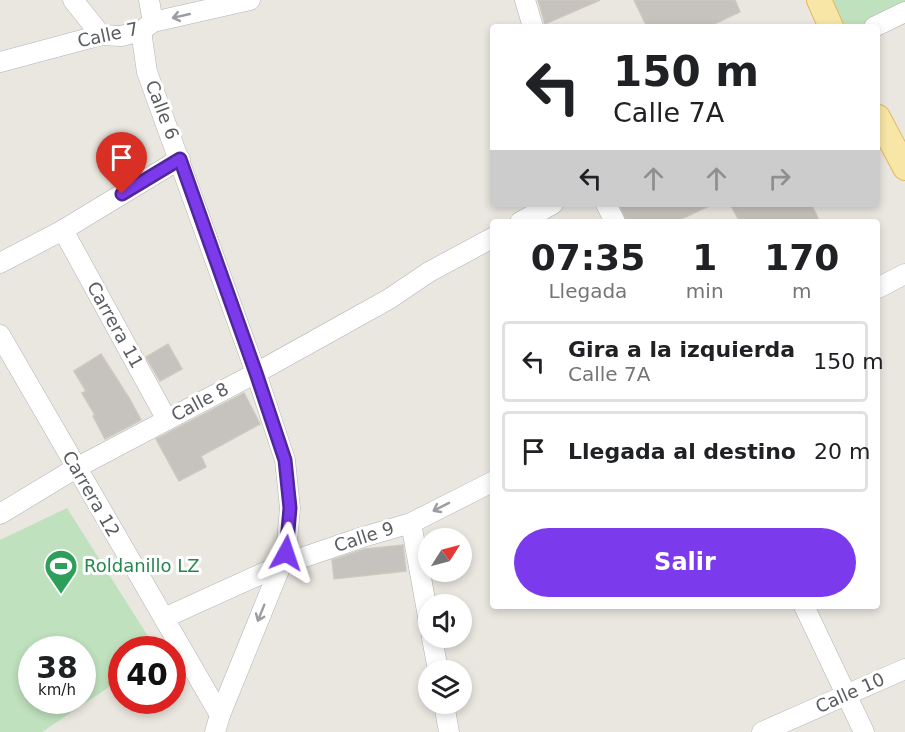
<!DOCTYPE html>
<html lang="es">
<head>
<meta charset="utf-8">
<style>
  :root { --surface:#fff; --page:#f2f2f2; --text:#202124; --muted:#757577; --line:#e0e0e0; --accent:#7c3aed }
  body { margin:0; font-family:"DejaVu Sans",sans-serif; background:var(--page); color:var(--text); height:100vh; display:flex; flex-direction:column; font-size:22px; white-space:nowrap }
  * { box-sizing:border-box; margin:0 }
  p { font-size:20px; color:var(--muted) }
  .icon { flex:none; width:33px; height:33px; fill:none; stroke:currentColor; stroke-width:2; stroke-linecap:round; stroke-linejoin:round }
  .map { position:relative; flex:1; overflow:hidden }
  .details { position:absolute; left:490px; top:219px; width:390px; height:390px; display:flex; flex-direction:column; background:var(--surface); border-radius:6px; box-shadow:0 3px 9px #0003 }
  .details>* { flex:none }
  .top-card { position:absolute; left:490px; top:24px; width:390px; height:183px; border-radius:6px; box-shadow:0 3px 9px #0003; background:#fff; color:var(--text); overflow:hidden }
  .needle { width:39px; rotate:54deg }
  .buttons { position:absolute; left:418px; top:528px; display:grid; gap:12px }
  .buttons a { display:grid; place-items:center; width:54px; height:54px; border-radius:50%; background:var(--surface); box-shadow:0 3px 9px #0003; font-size:30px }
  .speed { position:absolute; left:18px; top:636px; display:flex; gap:12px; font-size:30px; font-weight:700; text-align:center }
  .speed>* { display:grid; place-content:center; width:78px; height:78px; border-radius:50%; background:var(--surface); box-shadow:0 3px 9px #0003; line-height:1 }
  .speed small { font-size:15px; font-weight:400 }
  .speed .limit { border:9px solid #d22; background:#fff; color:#111 }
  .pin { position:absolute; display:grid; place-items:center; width:51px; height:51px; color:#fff; margin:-62px -26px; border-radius:50% 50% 50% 0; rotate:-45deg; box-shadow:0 0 6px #0007 }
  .pin .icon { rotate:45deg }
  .me { position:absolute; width:66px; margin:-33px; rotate:5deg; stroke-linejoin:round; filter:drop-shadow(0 0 4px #0008) }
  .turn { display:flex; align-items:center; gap:21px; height:126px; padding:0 24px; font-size:27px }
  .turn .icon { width:78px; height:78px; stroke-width:2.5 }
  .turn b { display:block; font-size:42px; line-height:51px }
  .lanes { display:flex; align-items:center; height:57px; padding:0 24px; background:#0003; justify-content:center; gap:30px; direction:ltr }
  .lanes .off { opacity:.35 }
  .eta { display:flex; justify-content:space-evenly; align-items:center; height:102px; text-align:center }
  .eta b { font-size:36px; font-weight:700; line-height:42px }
  .action { display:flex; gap:12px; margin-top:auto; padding:12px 24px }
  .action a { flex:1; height:69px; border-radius:36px; background:var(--accent); color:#fff; font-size:24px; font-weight:700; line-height:69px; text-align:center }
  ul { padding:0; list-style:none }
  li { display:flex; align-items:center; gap:18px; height:81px; margin:0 12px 9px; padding:0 12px; border:3px solid var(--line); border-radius:6px }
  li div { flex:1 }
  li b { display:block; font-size:22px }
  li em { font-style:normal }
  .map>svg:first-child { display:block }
  .green { fill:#bfe1bd; fill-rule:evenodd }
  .building { fill:#c6c2bd; stroke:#cec9bf; stroke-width:1.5 }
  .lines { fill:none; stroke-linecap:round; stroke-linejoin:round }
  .minor-casing { stroke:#b0b3b7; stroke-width:21 }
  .major-casing { stroke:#e5b85e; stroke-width:26 }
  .minor { stroke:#fff; stroke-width:20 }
  .major { stroke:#f8e6a7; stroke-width:24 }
  .oneway { stroke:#9b9da0 }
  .route-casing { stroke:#51269a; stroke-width:15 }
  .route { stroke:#7c3aed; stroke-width:10 }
  .labels { text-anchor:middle; stroke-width:6; stroke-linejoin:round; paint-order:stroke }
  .street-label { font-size:18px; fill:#595c60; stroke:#fff }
  .leisure-label { font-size:18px; fill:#27864d; stroke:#fff; text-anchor:start }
</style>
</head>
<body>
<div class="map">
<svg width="905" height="732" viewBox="0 0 905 732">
  <rect width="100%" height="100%" fill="#eae7e0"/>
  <!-- green -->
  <g class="green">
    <path d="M819 0H905V12L874 27H831Z"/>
    <path d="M67 508 156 649 122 650 121 679 42 732H0V540ZM32 650H82V700H32Z"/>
  </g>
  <!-- building -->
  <g class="building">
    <path d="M538 0H600L545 24Z"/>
    <path d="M634 0H735L740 12 708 27H647Z"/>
    <path d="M619 204H713L675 222H627Z"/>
    <path d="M730 204H811L820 222H740Z"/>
    <path d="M168 344 182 369 160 381 146 357Z"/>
    <path d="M101 354 129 398 141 420 105 439 93 416 95 415 82 393 86 391 74 371Z"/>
    <path d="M244 393 260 424 201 456 206 467 179 481 156 439Z"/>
    <path d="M403 545 406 571 334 579 332 560 365 549Z"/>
  </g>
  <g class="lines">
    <!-- minor casing -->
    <g class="minor-casing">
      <g id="minor">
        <path d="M73 0 101 35"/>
        <path d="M149 0 153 22"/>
        <path d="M525 0 533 27"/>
        <path d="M874 27 905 12"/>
        <path d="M141 31 147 72 256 373 285 460 290 508 286 553 281 565 164 618"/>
        <path d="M0 62 101 35 121 36 141 31 153 22 250 0"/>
        <path d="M606 204 615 222"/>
        <path d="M520 222 553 204"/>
        <path d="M63 230 167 420"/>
        <path d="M0 263 63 230 180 159"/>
        <path d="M878 288 905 274"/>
        <path d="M0 335 220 715"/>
        <path d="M0 514 76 468 256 373 389 299 429 272 494 237"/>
        <path d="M411 523 429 622"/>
        <path d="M804 606 864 732"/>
        <path d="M432 638 438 670"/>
        <path d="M444 704 449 732"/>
        <path d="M215 732 220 715 281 565 363 537 411 523 494 481"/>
        <path d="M762 732 905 669"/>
      </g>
    </g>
    <!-- major casing -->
    <g class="major-casing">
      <g id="major">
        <path d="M819 0 831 27"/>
        <path d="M878 117 905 168"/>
      </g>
    </g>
    <!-- minor -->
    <use href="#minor" class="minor"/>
    <!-- major -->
    <use href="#major" class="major"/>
  </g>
  <!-- one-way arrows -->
  <defs><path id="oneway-shaft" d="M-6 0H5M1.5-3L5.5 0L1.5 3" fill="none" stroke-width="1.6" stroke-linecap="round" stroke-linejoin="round" transform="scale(1.5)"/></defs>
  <g class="oneway">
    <use href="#oneway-shaft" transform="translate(181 16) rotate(167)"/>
    <use href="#oneway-shaft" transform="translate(441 507) rotate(153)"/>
    <use href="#oneway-shaft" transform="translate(261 613) rotate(112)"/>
  </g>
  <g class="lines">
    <!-- route casing -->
    <g class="route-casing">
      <path id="route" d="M122 194 180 159 256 373 285 460 290 508 286 553"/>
    </g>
    <!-- route -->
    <use href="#route" class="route"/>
  </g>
  <!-- icons -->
  <defs>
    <g id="stadium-pin" transform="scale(1.725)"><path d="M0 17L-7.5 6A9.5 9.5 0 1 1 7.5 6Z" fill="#2e9e5b" stroke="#fff"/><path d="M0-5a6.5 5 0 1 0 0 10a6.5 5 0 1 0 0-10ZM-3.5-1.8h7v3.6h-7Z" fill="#fff"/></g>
  </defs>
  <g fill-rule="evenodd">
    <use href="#stadium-pin" x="61" y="566"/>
  </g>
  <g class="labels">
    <!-- street labels -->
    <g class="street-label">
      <text transform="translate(108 35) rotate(-12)" y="6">Calle 7</text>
      <text transform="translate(162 110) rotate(69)" y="6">Calle 6</text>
      <text transform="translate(115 325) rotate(61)" y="6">Carrera 11</text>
      <text transform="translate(200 402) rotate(-28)" y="6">Calle 8</text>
      <text transform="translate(91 494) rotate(60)" y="6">Carrera 12</text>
      <text transform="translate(364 537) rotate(-18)" y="6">Calle 9</text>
      <text transform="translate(850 693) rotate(-24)" y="6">Calle 10</text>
    </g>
    <!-- leisure labels -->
    <g class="leisure-label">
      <text x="84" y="572">Roldanillo LZ</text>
    </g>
  </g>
</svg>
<div class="buttons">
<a><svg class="needle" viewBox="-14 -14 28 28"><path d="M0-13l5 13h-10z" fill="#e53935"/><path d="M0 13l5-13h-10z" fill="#757577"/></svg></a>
<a><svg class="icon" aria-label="sound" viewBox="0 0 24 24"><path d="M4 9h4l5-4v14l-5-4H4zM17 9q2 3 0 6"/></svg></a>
<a><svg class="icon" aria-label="layers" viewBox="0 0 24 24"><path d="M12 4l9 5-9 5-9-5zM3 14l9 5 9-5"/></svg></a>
</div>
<div class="speed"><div>38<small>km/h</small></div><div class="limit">40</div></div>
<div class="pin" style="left:122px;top:194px;background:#d93025"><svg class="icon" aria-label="arrive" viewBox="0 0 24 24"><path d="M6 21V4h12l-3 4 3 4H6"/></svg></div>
<svg class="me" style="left:286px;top:553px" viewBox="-20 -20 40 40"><path d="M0-17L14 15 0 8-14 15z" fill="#7c3aed" stroke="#fff" stroke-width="4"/></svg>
<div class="top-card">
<div class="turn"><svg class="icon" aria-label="left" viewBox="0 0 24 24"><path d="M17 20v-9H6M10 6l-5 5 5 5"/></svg><div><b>150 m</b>Calle 7A</div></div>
<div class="lanes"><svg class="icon" aria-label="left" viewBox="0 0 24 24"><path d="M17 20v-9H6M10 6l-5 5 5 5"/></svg><svg class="icon off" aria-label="ahead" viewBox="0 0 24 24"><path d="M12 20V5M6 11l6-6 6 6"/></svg><svg class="icon off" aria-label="ahead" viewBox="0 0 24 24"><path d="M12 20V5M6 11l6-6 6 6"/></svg><svg class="icon off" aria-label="right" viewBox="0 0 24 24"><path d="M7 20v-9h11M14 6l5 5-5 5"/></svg></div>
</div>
<section class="details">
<div class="eta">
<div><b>07:35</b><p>Llegada</p></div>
<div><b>1</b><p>min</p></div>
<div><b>170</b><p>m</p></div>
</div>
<ul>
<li><svg class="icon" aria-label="left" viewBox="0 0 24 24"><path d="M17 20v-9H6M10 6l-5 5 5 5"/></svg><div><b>Gira a la izquierda</b><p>Calle 7A</p></div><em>150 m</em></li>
<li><svg class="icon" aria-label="arrive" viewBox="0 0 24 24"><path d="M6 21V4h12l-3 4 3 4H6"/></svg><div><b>Llegada al destino</b></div><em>20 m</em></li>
</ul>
<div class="action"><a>Salir</a></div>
</section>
</div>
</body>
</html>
